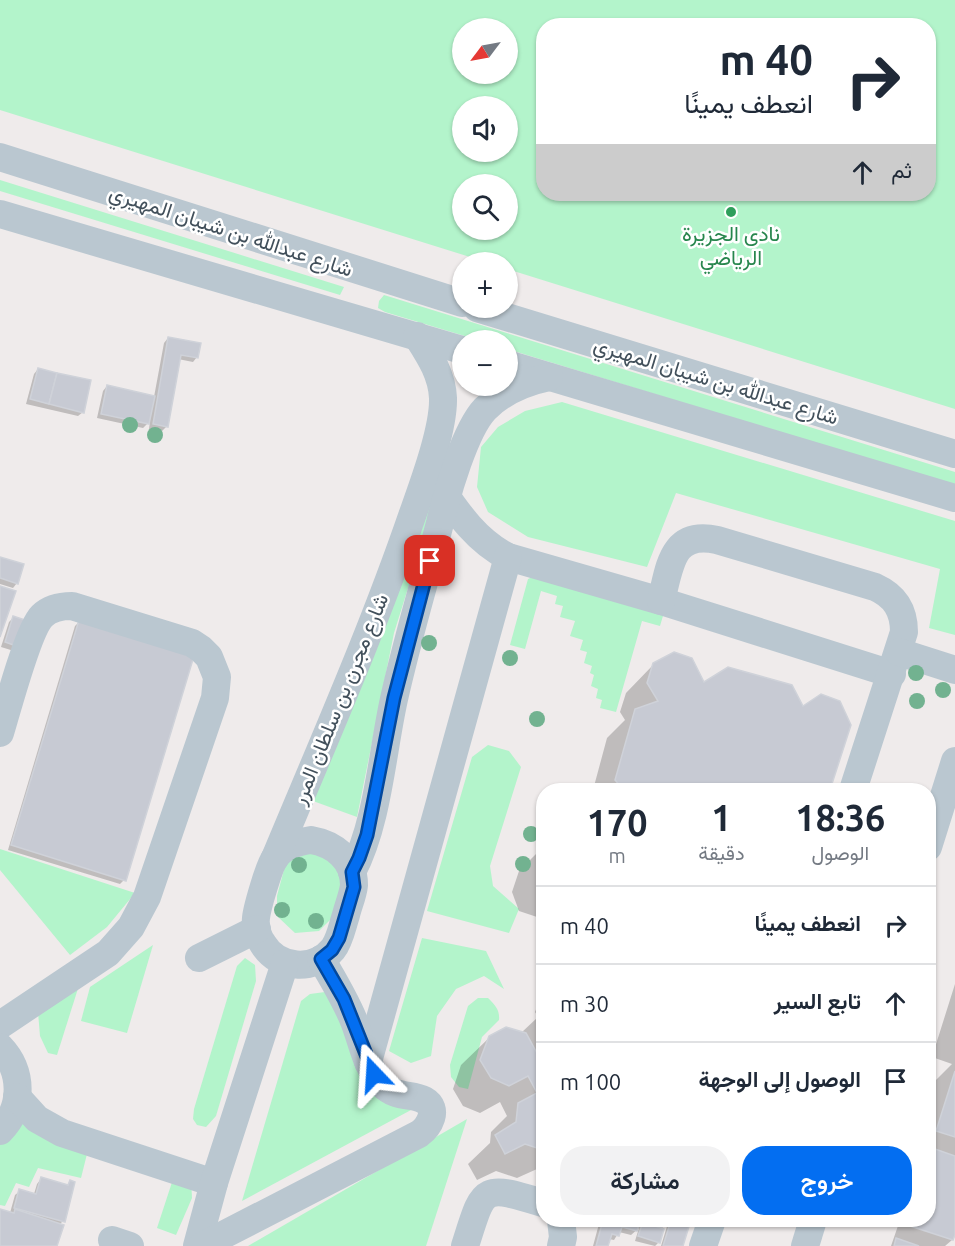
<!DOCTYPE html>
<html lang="ar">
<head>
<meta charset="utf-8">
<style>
  :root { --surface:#fff; --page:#f2f2f3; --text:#1f2937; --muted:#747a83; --line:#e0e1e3; --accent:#036ef1 }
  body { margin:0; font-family:Ubuntu,Vazirmatn,sans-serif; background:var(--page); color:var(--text); direction:rtl; height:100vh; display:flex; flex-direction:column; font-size:22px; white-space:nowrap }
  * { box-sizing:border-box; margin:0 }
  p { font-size:20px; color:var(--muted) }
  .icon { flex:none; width:33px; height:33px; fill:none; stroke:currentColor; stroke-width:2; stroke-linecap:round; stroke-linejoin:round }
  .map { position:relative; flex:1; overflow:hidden; direction:ltr }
  .details { position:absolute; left:536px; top:783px; width:400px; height:444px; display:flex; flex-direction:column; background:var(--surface); border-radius:24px; box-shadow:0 2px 4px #0004; direction:rtl }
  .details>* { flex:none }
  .guide { position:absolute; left:536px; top:18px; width:400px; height:183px; border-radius:24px; box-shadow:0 2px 4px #0004; direction:rtl; background:#fff; color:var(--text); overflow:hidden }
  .needle { width:39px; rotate:238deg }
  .buttons { position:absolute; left:452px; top:18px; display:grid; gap:12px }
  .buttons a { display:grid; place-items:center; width:66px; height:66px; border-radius:50%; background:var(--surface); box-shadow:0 2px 4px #0004; font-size:30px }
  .pin { position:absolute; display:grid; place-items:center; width:51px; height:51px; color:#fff; margin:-26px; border-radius:12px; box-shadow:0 3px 9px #0006 }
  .me { position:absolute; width:66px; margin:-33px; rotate:340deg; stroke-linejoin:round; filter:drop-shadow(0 0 4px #0008) }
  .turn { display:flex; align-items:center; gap:21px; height:126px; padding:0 24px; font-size:27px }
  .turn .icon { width:78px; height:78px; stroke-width:2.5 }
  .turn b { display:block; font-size:42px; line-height:51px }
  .then { display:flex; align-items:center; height:57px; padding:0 24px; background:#0003; gap:12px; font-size:22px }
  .eta { display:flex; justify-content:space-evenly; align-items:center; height:102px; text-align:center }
  .eta b { font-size:36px; font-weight:600; line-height:42px }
  .button { display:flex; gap:12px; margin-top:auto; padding:12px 24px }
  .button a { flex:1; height:69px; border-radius:24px; background:var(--accent); color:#fff; font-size:24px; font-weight:600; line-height:69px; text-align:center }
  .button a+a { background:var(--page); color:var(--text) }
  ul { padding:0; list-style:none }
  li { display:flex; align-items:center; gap:18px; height:78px; padding:0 24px; border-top:2px solid var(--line) }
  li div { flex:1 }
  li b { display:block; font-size:22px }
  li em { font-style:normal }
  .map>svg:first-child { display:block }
  .green { fill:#b3f4cb; fill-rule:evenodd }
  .shadow { fill:#0003 }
  .building { fill:#c7cad3; stroke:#cfd2d9; stroke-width:1.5 }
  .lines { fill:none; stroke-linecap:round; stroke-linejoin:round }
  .minor { stroke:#bac7d0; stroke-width:28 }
  .tree { fill:#72b290 }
  .route-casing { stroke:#02489d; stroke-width:15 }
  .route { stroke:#036ef1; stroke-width:10 }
  .leisure-dot { fill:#2e9e5b; stroke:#fff; stroke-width:2 }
  .labels { text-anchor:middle; stroke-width:5; stroke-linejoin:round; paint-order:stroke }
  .street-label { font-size:21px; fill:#42505b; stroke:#fff }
  .leisure-label { font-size:21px; fill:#27864d; stroke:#fff }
</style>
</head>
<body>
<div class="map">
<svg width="955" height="1246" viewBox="0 0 955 1246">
  <rect width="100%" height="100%" fill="#efebeb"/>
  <!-- green -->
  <g class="green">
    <path d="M0 0H955V409L507 269V262H486L0 110ZM543 26H928V194H543ZM462 28H507V74H462ZM462 106H507V152H462ZM462 184H507V230H462Z"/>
    <path d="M0 180 344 287 340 295 0 191Z"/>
    <path d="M384 295 955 472V486L507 349V340H478L385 312 378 308 379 301Z"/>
    <path d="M562 402 955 521V635L929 628 940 569 676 493 647 567 528 537 488 512 477 487 481 447 498 427 525 411Z"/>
    <path d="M430 490 438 492 394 633 357 817 313 801Z"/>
    <path d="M541 573 665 609 660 626 642 621 616 712 600 708 602 700 596 698 598 689 591 686 594 675 590 673 592 666 584 663 587 652 580 650 583 640 570 636 575 621 560 617 563 606 555 604 557 596 541 591 525 649 510 645 528 579Z"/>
    <path d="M488 745 509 751 521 767 490 866 493 886 519 909 509 933 427 911 472 757Z"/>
    <path d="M323 843 346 877 333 917 319 931 295 933 277 916V896L286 862Z"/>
    <path d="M0 849 135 893 107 927 70 955 0 870Z"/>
    <path d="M422 938 486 951 504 989 484 976 456 989 437 1016 431 1056 411 1063 389 1051Z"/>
    <path d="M153 945 127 1033 81 1021 90 987Z"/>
    <path d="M245 958 255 965 256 981 216 1116 206 1127 197 1125 193 1119 194 1109 237 966Z"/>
    <path d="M81 979 57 1055 48 1053 40 1036 38 1012Z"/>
    <path d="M325 992 411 1110 242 1201 301 1001 310 994Z"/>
    <path d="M478 998H488C495 1005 500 1010 499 1020L482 1037 468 1089 459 1087 451 1077 450 1065 468 1006Z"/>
    <path d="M29 1119 92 1134 81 1178 38 1168 29 1187 16 1183 5 1206 0 1205V1139Z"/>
    <path d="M467 1119 426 1246H248Z"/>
    <path d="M176 1170 191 1178 192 1198 176 1235 157 1228Z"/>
  </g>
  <!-- shadow -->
  <g class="shadow">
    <path d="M168 338 197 357 193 362 178 359 167 426 162 431 149 429 150 421 143 428 97 418 103 391 107 386 154 397 164 343Z"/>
    <path d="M38 369 83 412 78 416 26 404 34 374Z"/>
    <path d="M0 558 17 583 13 588 0 584Z"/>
    <path d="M13 618 14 651 1 647 9 622Z"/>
    <path d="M79 622 124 880 120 884 8 850 75 626Z"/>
    <path d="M654 664 703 684 802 708 849 725 829 790H593L607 738 625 720 620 712 626 693Z"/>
    <path d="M543 847V917L540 918 519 911 512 892 519 871Z"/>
    <path d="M955 984V1230L952 1240 945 1246H891L900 1220H928V1088L952 1064 932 1057Z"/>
    <path d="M543 991V1181L537 1169 517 1178 496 1171 477 1180 468 1164 490 1143 491 1132 507 1116 500 1102 480 1113 463 1106 453 1089 461 1065 490 1037 521 1033 538 1017 535 1012Z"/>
    <path d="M41 1179 66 1186 70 1182 63 1221 59 1225 55 1246H0V1210L10 1213 15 1195 20 1191 34 1194 37 1184Z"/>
    <path d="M600 1220H675L688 1224 682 1246H661L668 1223 661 1222 658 1229 662 1230 658 1243 655 1246 635 1241 639 1228 631 1235 619 1232 614 1240 609 1239 607 1246H593Z"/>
  </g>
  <!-- building -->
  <g class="building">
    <path d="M168 337 201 343 198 358 181 355 168 427 153 424Z"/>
    <path d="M38 368 57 373 49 404 30 399Z"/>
    <path d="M57 373 91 380 84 413 49 404Z"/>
    <path d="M107 385 155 396 149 424 101 414Z"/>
    <path d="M0 557 24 564 18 584 0 578Z"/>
    <path d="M0 586 16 591 0 637Z"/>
    <path d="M13 616 28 621 19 647 5 642Z"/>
    <path d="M79 620 194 656 126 881 11 845Z"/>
    <path d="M674 652 692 658 704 682 728 667 792 685 803 706 821 694 840 701 851 725 830 790H624L615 780 635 709 658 701 647 683 653 663Z"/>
    <path d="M543 852V874L539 864Z"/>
    <path d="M506 1027 526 1033 537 1053 543 1052V1150L525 1144 505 1154 495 1135 516 1122 518 1103 537 1093 528 1076 509 1086 491 1078 480 1060 489 1036Z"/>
    <path d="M955 1071V1137L936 1131Z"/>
    <path d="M935 1149 955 1156V1235L953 1240 910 1226 912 1220H928V1169Z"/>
    <path d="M41 1177 68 1185 70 1180 75 1182 65 1222 14 1208 19 1189 36 1194Z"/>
    <path d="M0 1209 14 1213 15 1209 64 1225 57 1246H0Z"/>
    <path d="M603 1220H663L662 1227 640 1221 637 1231 622 1227 619 1236 612 1234 608 1246H596Z"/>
    <path d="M671 1220 690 1223 683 1246H663Z"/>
    <path d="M643 1222 664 1229 660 1243 638 1236Z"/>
    <path d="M896 1238 919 1246H894Z"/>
  </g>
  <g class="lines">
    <!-- minor -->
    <g class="minor">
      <path d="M0 157 462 303"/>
      <path d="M0 214 462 350"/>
      <path d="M477 308 955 454"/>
      <path d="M507 364 955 498"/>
      <path d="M440 487C459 515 477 541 508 557L661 601 892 674"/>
      <path d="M661 601C670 567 671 530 717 540L875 587C895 596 904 610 904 632L853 790"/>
      <path d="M899 652 955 670"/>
      <path d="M0 733C7 710 28 630 42 616 50 608 61 606 72 606L192 643 201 649 209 657 217 677 215 698 147 897 131 927 108 953 0 1025"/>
      <path d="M311 840C334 844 354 859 354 885 353 895 348 906 346 915 342 927 340 940 333 949 314 972 278 969 263 944 258 937 255 927 256 918 257 908 269 866 275 858 283 846 297 842 311 840Z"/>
      <path d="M928 847 955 761"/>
      <path d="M275 858C322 745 372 632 412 516 423 485 444 429 443 398 442 374 429 355 417 336"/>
      <path d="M352 872C378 823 382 753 394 699 407 640 425 581 440 523 447 493 465 430 485 409 503 391 525 382 549 377"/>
      <path d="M199 958 257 929"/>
      <path d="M0 1047C23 1071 24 1107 0 1131"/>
      <path d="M368 1062 508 557"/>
      <path d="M17 1097 37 1119 62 1133 214 1183"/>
      <path d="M112 1240 130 1246"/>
      <path d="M197 1246 214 1183 285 963"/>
      <path d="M202 1246 419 1134C429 1127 440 1109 424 1100 411 1093 397 1099 382 1084 366 1068 362 1041 354 1021 345 999 333 979 321 959"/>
      <path d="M465 1246C484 1186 481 1184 543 1203"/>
      <path d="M561 1246 563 1237 561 1220"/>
      <path d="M703 1246 712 1220"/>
      <path d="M805 1246 813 1220"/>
    </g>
  </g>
  <!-- trees -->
  <g class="tree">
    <circle cx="130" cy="425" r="8"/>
    <circle cx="155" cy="435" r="8"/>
    <circle cx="429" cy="643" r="8"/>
    <circle cx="510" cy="658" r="8"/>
    <circle cx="916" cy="673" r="8"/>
    <circle cx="943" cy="690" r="8"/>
    <circle cx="917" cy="701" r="8"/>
    <circle cx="537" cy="719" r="8"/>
    <circle cx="531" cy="834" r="8"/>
    <circle cx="523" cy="864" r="8"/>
    <circle cx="299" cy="865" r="8"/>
    <circle cx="282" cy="910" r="8"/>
    <circle cx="316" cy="921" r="8"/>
  </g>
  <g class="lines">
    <!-- route casing -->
    <g class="route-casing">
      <path id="route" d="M374 1074 344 999 321 959 332 950 339 938 354 887 352 872 359 858 367 835 394 698 430 561"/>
    </g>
    <!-- route -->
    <use href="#route" class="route"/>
  </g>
  <!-- markers -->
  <circle class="leisure-dot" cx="731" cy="212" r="6"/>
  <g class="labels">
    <!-- street labels -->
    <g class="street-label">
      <text transform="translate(231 231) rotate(18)" y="7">شارع عبدالله بن شيبان المهيري</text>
      <text transform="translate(716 381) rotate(17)" y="7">شارع عبدالله بن شيبان المهيري</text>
      <text transform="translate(340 699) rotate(-68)" y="7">شارع مجرن بن سلطان المرر</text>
    </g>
    <!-- leisure labels -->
    <g class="leisure-label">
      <text x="731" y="241">نادى الجزيرة<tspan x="731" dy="24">الرياضي</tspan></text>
    </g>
  </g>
</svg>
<div class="buttons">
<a><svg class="needle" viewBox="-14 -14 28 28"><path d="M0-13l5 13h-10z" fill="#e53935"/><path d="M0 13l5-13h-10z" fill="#747a83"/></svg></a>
<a><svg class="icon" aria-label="sound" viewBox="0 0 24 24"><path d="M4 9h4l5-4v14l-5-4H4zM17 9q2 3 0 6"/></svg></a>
<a><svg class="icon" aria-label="search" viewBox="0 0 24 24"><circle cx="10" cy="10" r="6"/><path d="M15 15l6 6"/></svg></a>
<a>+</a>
<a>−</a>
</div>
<div class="pin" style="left:430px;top:561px;background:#d93025"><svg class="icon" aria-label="arrive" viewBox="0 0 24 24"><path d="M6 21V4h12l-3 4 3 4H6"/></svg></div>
<svg class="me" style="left:374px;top:1074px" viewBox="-20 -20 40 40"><path d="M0-17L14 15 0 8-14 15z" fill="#036ef1" stroke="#fff" stroke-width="4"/></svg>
<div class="guide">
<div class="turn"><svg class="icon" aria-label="right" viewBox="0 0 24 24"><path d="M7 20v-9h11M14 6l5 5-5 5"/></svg><div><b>40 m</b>انعطف يمينًا</div></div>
<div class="then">ثم<svg class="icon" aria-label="ahead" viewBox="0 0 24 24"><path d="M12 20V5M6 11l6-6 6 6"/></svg></div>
</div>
<section class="details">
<div class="eta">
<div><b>18:36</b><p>الوصول</p></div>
<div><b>1</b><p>دقيقة</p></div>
<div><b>170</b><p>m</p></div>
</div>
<ul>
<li><svg class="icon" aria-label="right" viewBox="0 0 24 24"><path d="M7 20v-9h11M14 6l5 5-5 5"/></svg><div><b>انعطف يمينًا</b></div><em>40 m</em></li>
<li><svg class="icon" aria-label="ahead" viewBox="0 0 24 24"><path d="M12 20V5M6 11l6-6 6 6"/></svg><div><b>تابع السير</b></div><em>30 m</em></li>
<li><svg class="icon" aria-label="arrive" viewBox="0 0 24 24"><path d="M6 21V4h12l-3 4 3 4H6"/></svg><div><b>الوصول إلى الوجهة</b></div><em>100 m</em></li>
</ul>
<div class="button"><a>خروج</a><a>مشاركة</a></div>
</section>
</div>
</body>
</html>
